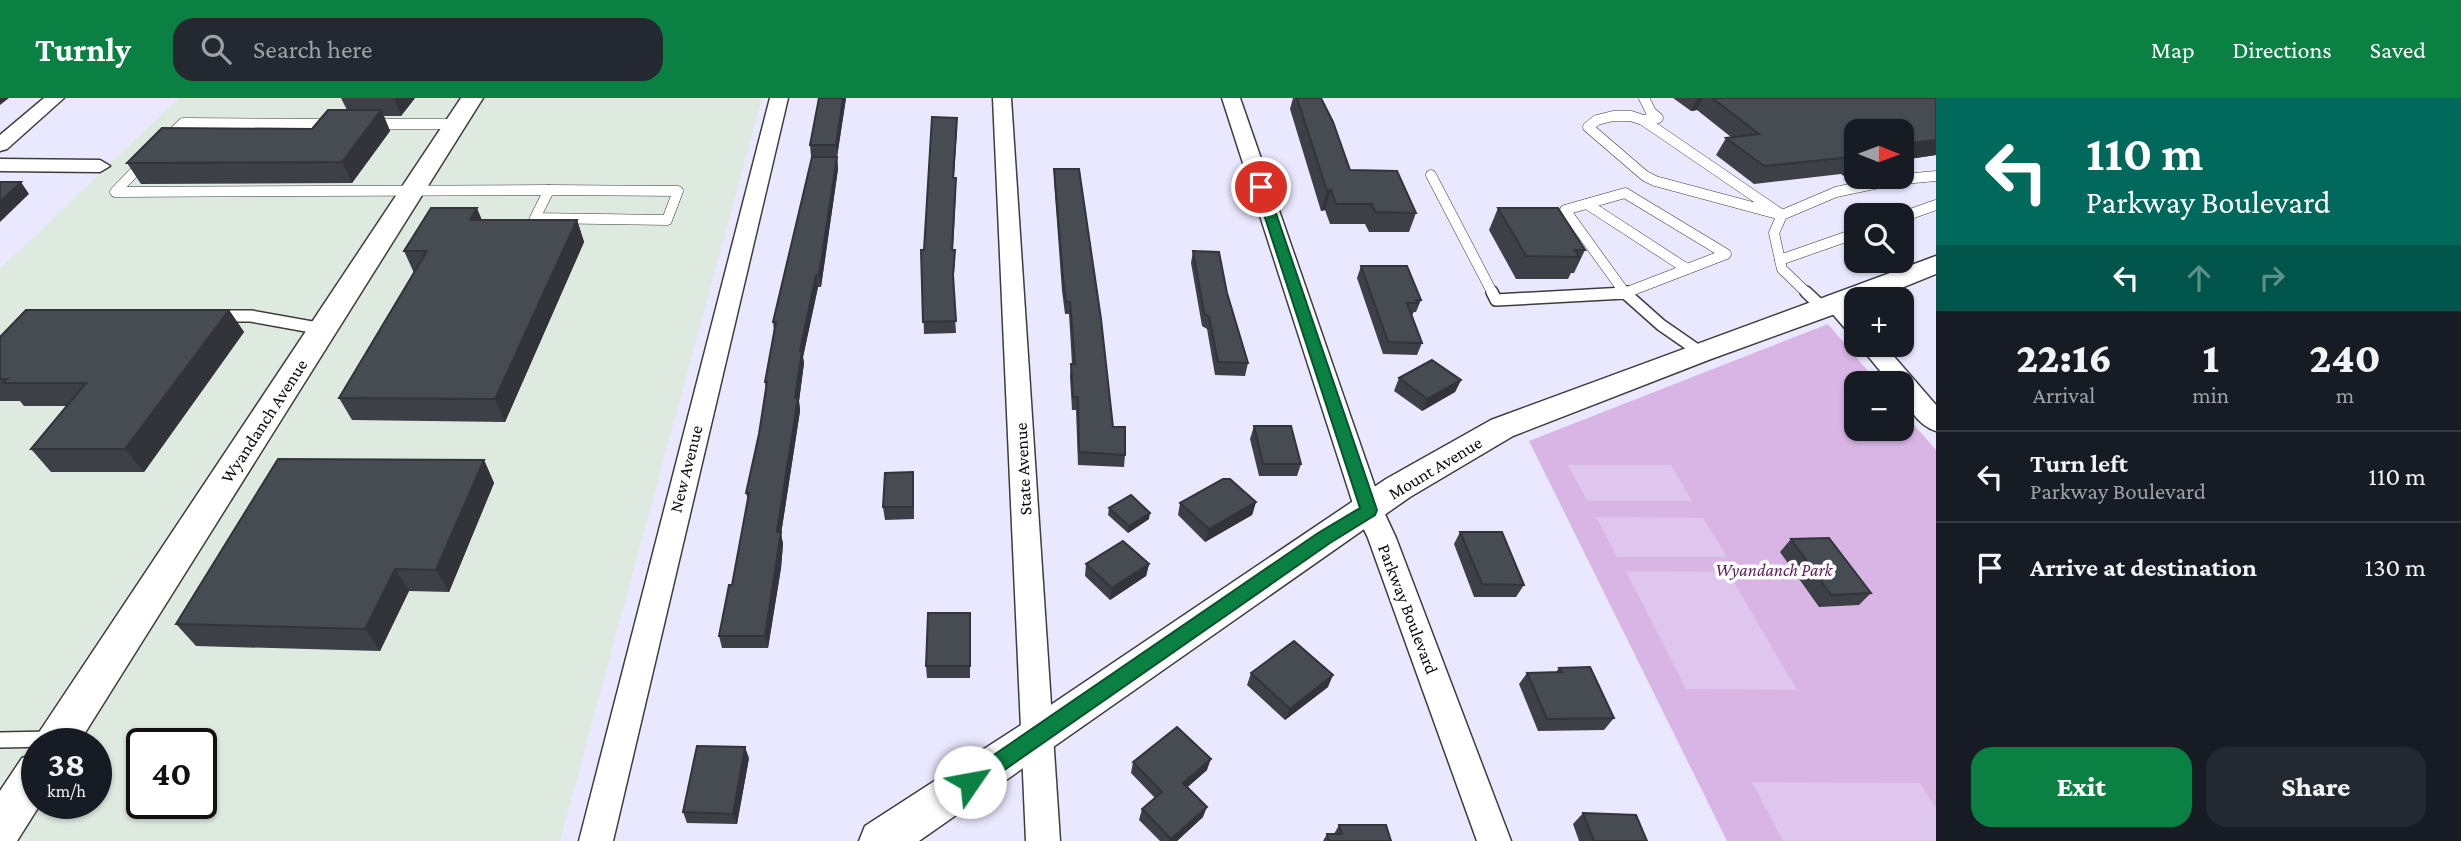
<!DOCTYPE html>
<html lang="en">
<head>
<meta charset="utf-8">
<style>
  :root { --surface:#171b24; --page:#242831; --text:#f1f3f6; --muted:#9ea1a6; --line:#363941; --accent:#0b8043 }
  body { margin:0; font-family:"Crimson Pro",serif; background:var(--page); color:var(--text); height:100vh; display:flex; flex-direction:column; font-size:26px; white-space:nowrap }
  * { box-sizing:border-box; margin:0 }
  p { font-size:23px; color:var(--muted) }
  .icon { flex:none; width:38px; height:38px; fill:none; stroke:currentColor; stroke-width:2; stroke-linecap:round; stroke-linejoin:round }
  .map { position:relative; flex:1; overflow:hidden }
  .sheet { display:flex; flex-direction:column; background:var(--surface); width:525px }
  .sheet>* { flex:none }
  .banner { background:#00695c; color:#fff; overflow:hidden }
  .needle { width:46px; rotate:91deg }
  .buttons { position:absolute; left:1844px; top:21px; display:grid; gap:14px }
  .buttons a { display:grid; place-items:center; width:70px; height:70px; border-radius:14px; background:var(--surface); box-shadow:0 2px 5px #0004; font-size:35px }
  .speed { position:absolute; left:21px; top:630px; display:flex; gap:14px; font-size:35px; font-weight:700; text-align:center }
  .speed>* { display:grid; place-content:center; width:91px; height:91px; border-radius:50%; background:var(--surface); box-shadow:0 2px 5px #0004; line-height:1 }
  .speed small { font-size:18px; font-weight:400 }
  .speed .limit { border:4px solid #111; border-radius:10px; background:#fff; color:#111 }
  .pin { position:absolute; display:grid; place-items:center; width:60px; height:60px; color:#fff; margin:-30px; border:4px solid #fff; border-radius:50%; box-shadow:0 2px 7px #0007 }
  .me { position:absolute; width:77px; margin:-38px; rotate:57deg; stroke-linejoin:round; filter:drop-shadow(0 0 5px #0008) }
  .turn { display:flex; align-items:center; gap:24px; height:147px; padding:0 35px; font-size:32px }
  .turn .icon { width:91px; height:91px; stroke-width:2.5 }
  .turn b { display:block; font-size:49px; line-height:60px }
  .lanes { display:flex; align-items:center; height:66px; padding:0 35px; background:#0003; justify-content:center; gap:35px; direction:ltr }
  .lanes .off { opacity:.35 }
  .eta { display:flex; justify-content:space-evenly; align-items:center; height:119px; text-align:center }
  .eta b { font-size:42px; font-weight:800; line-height:49px }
  .primary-button { display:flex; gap:14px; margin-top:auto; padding:14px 35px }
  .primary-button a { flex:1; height:80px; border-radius:21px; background:var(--accent); color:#fff; font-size:28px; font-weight:800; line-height:80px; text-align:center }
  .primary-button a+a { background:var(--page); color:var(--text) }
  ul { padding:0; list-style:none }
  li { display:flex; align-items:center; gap:21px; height:91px; padding:0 35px; border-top:2px solid var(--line) }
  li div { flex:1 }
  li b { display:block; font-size:26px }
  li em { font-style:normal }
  header { display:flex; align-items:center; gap:42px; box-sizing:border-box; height:98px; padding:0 35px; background:var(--accent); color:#fff }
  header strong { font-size:33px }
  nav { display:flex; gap:38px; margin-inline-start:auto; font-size:24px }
  .search { width:490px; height:63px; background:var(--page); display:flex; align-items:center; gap:18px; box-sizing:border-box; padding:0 24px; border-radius:21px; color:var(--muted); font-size:26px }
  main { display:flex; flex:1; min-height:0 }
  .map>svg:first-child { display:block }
  .industrial { fill:#dee9e0; fill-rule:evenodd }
  .green { fill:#d9b5e5 }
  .pitch { fill:#dec6ed }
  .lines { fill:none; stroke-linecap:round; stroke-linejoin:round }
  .service-far2-casing { stroke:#3d3d3d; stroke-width:11 }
  .service-far1-casing { stroke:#3d3d3d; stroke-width:14 }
  .service-casing { stroke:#3d3d3d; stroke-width:18 }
  .minor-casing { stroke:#3d3d3d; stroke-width:3 }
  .tertiary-casing { stroke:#3d3d3d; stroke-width:3 }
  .service-far2 { stroke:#fff; stroke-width:10 }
  .service-far1 { stroke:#fff; stroke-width:11 }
  .service { stroke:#fff; stroke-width:15 }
  .minor { fill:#fff; fill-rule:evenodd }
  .tertiary { fill:#fff; fill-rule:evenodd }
  .wall { fill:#3d4047 }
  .shaded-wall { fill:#323439 }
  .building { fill:#474b52; stroke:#323439; stroke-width:2 }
  .route { fill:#0b8043; stroke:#07532c; stroke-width:2 }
  .labels { text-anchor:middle; stroke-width:7; stroke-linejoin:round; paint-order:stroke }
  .street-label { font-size:18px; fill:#0a0a0a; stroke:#fff }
  .park-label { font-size:18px; font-style:italic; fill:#5d1f58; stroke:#fff }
</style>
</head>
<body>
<header>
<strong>Turnly</strong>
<div class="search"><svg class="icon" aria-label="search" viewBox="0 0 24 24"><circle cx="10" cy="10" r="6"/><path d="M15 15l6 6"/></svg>Search here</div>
<nav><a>Map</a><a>Directions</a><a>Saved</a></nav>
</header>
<main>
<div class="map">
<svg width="1936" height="743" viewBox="0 0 1936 743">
  <rect width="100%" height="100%" fill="#eae8fe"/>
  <!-- industrial -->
  <path class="industrial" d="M179 0H762L560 743H0V171ZM37 646H96V705H37ZM142 646H201V705H142Z"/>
  <!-- green -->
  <path class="green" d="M1828 226 1878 285H1857V331H1902V313L1936 352V743H1727L1529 343Z"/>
  <!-- pitch -->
  <g class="pitch">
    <path d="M1568 367H1671L1692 403H1587Z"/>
    <path d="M1596 419 1703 420 1727 459H1617Z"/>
    <path d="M1626 473 1728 474 1797 592 1686 591Z"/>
    <path d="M1752 684 1920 685 1936 710V743H1783Z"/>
  </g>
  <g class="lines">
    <!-- service-far2 casing -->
    <g class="service-far2-casing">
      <g id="service-far2">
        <path d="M1613 18H1631L1643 22 1782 117 1655 83 1645 78 1588 29 1597 22Z"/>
        <path d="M1643 22 1658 20 1651 14 1644 0"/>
        <path d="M372 26H455"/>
        <path d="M168 40 183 25 332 26"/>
        <path d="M145 63 115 94 549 92"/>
        <path d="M1431 77 1493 196"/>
        <path d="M549 92 678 93 667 122 535 120Z"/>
        <path d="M1625 95 1726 156 1625 195 1565 112Z"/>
        <path d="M1587 106 1687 171"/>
        <path d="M1902 119 1936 107"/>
        <path d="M1780 162 1857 135"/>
        <path d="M1615 196H1626"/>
        <path d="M1808 196 1782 171 1774 135 1782 117 1836 94 1893 82 1936 78"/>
      </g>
    </g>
    <!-- service-far1 casing -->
    <g class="service-far1-casing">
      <g id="service-far1">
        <path d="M1492 194 1496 202 1625 195 1661 227 1700 254"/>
        <path d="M1624 194H1628"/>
        <path d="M1806 194 1824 211"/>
        <path d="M216 218H251L323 231"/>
      </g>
    </g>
    <!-- service casing -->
    <g class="service-casing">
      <path id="service" d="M0 642 51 641"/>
    </g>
    <!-- minor casing -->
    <g class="minor-casing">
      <g id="minor">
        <path d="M44 0H64L7 51 0 53V37Z"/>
        <path d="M770 0H788L613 743H579Z"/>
        <path d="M993 0H1011L1060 743H1026Z"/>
        <path d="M1222 0H1240L1383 412 1396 440 1511 743H1477L1368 440 1355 412Z"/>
        <path d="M0 61 100 62 110 68 100 74 0 73Z"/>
        <path d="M1835 199 1843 201 1857 216V237L1849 235 1824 206 1827 201Z"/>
        <path d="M1859 247H1884L1936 307V333C1917 327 1902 304 1902 285H1890Z"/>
      </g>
    </g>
    <!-- tertiary casing -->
    <g class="tertiary-casing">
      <g id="tertiary">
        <path d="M461 0H483L78 646H37V651L34 646 40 633Z"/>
        <path d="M1936 158V176L1874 201H1857V208L1711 261 1513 338 1410 399 919 743H859L865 728 1021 627 1386 381 1491 322Z"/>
        <path d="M37 655V705H41L17 743H0V693L22 660Z"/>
      </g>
    </g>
    <!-- service-far2 -->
    <use href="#service-far2" class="service-far2"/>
    <!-- service-far1 -->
    <use href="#service-far1" class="service-far1"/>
    <!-- service -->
    <use href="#service" class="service"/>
    <!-- minor -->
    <use href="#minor" class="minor"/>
    <!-- tertiary -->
    <use href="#tertiary" class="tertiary"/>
  </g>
  <!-- wall -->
  <g class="wall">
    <path d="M341 0H415L401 18H384L390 33 352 85 141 86 127 65 312 31 347 12Z"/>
    <path d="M846 0 837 59 838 71 821 189H818L803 259 804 265 799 303 800 313 781 436 783 446 781 470 768 550H722L719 538 732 487 748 402 746 395 759 336 766 292 765 284 774 233 773 224 812 59H811L810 47Z"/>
    <path d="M1293 0H1321L1350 72 1416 115 1409 134H1369L1365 126H1330L1325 112 1321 113 1290 11Z"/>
    <path d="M1673 0H1936V57L1902 62 1857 33V79L1848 81 1841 76 1754 86 1716 57 1726 40 1731 39 1697 12 1691 13Z"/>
    <path d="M957 20 954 80H956V92L953 152 955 164 953 186 956 235 924 236 921 152H924Z"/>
    <path d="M1054 71 1113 329 1125 357 1124 369 1078 367 1076 312H1072L1070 279 1071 266H1072L1069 216H1065L1062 193 1054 83Z"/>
    <path d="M1498 110 1585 152 1574 175H1571L1568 181H1516L1489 132Z"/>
    <path d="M482 122H577L584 144 505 324 352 322 339 300 414 175 404 153Z"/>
    <path d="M1193 153 1227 195 1248 265 1245 278 1215 277 1207 231 1202 228 1191 165Z"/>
    <path d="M1361 168 1421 202 1416 214H1414L1412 217 1422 245 1417 257 1383 256 1357 180Z"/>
    <path d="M229 212 244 234 144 374H51L31 351 67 308H24L20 303H0V239Z"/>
    <path d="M1399 280 1461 282 1455 294 1422 313 1394 293Z"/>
    <path d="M1254 328 1301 366 1297 378H1259L1250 341Z"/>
    <path d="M484 362 494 385 449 494 409 493 380 553 196 548 176 526Z"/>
    <path d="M914 387V421L885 422 883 409Z"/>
    <path d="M1256 404 1252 417 1205 444 1178 417 1180 405Z"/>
    <path d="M1109 410 1149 421 1128 435 1108 417Z"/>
    <path d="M1460 434 1524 487 1516 499H1474L1454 446Z"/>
    <path d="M1791 441 1871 495 1859 507 1819 509 1780 454Z"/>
    <path d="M1086 466H1149L1146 478 1110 502 1085 478Z"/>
    <path d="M970 515V580H927L926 568Z"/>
    <path d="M1559 570 1614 620 1604 632 1538 633 1519 586 1527 575 1556 574Z"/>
    <path d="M1251 575 1328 589 1285 622 1247 587Z"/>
    <path d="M749 660 737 726 687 725 683 714Z"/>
    <path d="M1133 664 1207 672 1187 689 1203 719 1177 743H1160L1139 722 1142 711 1155 700 1131 675Z"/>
    <path d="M1583 715 1647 743H1579L1573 726Z"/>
    <path d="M1339 727 1391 743H1323L1327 736H1334Z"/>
  </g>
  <!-- shaded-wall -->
  <g class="shaded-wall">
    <path d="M0 0H9L0 7Z"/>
    <path d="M394 0H415L401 18Z"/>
    <path d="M843 0H846L837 59 836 47Z"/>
    <path d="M1698 0H1703L1697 12 1691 13Z"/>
    <path d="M381 12 390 33 352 85 342 64Z"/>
    <path d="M957 20V32L953 92V80Z"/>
    <path d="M1936 42V57L1902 62V46Z"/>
    <path d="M837 59 838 71 821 189 819 177Z"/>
    <path d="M1857 68V79H1865L1848 81Z"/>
    <path d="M21 84 29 96 0 124V104Z"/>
    <path d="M1331 92 1325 112 1321 113 1327 93Z"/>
    <path d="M477 110 486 132 470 122Z"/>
    <path d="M577 122 584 144 505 324 495 301Z"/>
    <path d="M816 177 818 189 803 259 804 265 799 303 800 313 781 436 783 446 781 470 768 550 765 538 777 434 795 300 800 253Z"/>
    <path d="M229 212 244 234 144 374 125 351Z"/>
    <path d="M1461 282 1455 294 1422 313 1427 301Z"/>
    <path d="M484 362 494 385 449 494 436 472Z"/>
    <path d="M1256 404 1252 417 1205 444 1209 431Z"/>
    <path d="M1150 415 1149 421 1128 435 1129 428Z"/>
    <path d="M1149 466 1146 478 1110 502 1112 490Z"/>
    <path d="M395 471 409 493 380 553 365 531Z"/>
    <path d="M1333 577 1328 589 1285 622 1290 611Z"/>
    <path d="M745 649 749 660 737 726 733 716Z"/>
    <path d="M1211 661 1207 672 1180 696 1183 685Z"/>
    <path d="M1207 709 1203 719 1177 743H1170L1171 741Z"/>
  </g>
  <!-- building -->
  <g class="building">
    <path d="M819 0H843L836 47H810Z"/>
    <path d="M1297 0H1321L1333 24 1350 72 1397 73 1416 115 1375 114 1372 106H1336L1331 92 1327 93Z"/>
    <path d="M1712 0H1936V42L1902 46V33H1857V62L1853 59 1764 68 1726 40 1759 36Z"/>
    <path d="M328 12H381L342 64 127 65 162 30 312 31Z"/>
    <path d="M932 19 957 20 953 80H956L952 152H955L953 177 956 223 923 224 921 152H924Z"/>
    <path d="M812 59H837L819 177H816L800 253H802L795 300H798L777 434H781L765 538H719L729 487H732L749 395H746L759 336 767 284H765L776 224H773Z"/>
    <path d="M1054 71H1079L1101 221 1113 329H1125V357L1079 354 1078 299H1073L1071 266H1075L1070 204H1066L1063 180Z"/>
    <path d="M0 84H21L0 104Z"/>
    <path d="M431 110H477L470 122H577L495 301 339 300 427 153H404Z"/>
    <path d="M1498 110H1558L1585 152H1575L1579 159 1526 158Z"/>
    <path d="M1193 153 1219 154 1227 195 1248 265 1218 264 1209 219 1204 215Z"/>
    <path d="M1361 168H1407L1421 202H1416L1417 205H1407L1422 245 1388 244Z"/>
    <path d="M26 212H229L125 351H31L86 285H3L7 281H0V239Z"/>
    <path d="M1432 262 1461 282 1427 301 1399 280Z"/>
    <path d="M1254 328H1291L1301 366H1263Z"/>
    <path d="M278 361 484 362 436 472 395 471 365 531 176 526Z"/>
    <path d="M913 374V409H883L885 375Z"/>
    <path d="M1223 381H1230L1256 404 1209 431 1180 405Z"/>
    <path d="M1131 397 1150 415 1129 428 1109 410Z"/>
    <path d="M1460 434H1502L1524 487 1482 486Z"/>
    <path d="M1829 440 1871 495 1831 497 1791 441Z"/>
    <path d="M1123 443 1149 466 1112 490 1086 466Z"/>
    <path d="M928 515H970V568H926Z"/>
    <path d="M1294 543 1333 577 1290 611 1251 575Z"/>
    <path d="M1590 569 1614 620 1547 621 1527 575 1562 574 1559 570Z"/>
    <path d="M1177 629 1211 661 1183 685 1207 709 1171 741 1142 711 1162 694 1133 664Z"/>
    <path d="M697 648 745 649 733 716 683 714Z"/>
    <path d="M1583 715 1636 717 1647 743H1594Z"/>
    <path d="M1339 727H1386L1391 743H1329L1327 736H1342Z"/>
  </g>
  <!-- route -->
  <path class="route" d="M1261 85 1267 89 1377 412 1375 417 1330 445 977 691 970 694 963 691 960 684 963 678 1318 435 1360 410 1255 89Z"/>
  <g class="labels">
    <!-- street labels -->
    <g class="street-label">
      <text transform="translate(264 323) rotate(-57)" y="6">Wyandanch Avenue</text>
      <text transform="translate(1435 370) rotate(-31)" y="6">Mount Avenue</text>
      <text transform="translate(686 371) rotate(-76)" y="6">New Avenue</text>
      <text transform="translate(1023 371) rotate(-93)" y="6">State Avenue</text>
      <text transform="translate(1408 511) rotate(69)" y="6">Parkway Boulevard</text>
    </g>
    <!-- park labels -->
    <g class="park-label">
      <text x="1774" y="478">Wyandanch Park</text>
    </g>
  </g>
</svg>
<div class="buttons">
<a><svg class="needle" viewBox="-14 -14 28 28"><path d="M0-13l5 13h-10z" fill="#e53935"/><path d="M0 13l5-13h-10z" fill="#9ea1a6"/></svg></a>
<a><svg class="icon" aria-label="search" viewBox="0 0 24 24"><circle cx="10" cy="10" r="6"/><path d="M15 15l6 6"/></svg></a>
<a>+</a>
<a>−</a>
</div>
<div class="speed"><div>38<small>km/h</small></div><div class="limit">40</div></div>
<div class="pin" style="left:1261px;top:89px;background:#d93025"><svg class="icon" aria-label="arrive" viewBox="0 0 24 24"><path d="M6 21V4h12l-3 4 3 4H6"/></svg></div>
<svg class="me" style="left:970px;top:684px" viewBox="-20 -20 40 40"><circle r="19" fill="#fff"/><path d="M0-13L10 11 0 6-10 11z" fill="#0b8043"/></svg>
</div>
<section class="sheet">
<div class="banner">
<div class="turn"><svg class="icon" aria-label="left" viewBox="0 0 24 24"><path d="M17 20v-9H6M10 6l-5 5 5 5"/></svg><div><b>110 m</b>Parkway Boulevard</div></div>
<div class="lanes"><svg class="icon" aria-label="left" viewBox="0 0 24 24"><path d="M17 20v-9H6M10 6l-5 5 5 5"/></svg><svg class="icon off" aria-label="ahead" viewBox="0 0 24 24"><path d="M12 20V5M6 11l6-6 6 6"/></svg><svg class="icon off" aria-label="right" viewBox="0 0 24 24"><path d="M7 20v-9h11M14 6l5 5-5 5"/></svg></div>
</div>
<div class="eta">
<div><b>22:16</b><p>Arrival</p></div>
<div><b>1</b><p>min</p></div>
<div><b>240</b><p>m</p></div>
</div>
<ul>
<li><svg class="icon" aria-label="left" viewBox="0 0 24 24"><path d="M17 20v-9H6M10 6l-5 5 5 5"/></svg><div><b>Turn left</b><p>Parkway Boulevard</p></div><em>110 m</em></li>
<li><svg class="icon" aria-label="arrive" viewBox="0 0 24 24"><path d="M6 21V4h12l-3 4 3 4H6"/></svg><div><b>Arrive at destination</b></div><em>130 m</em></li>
</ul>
<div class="primary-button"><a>Exit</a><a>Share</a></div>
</section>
</main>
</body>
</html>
